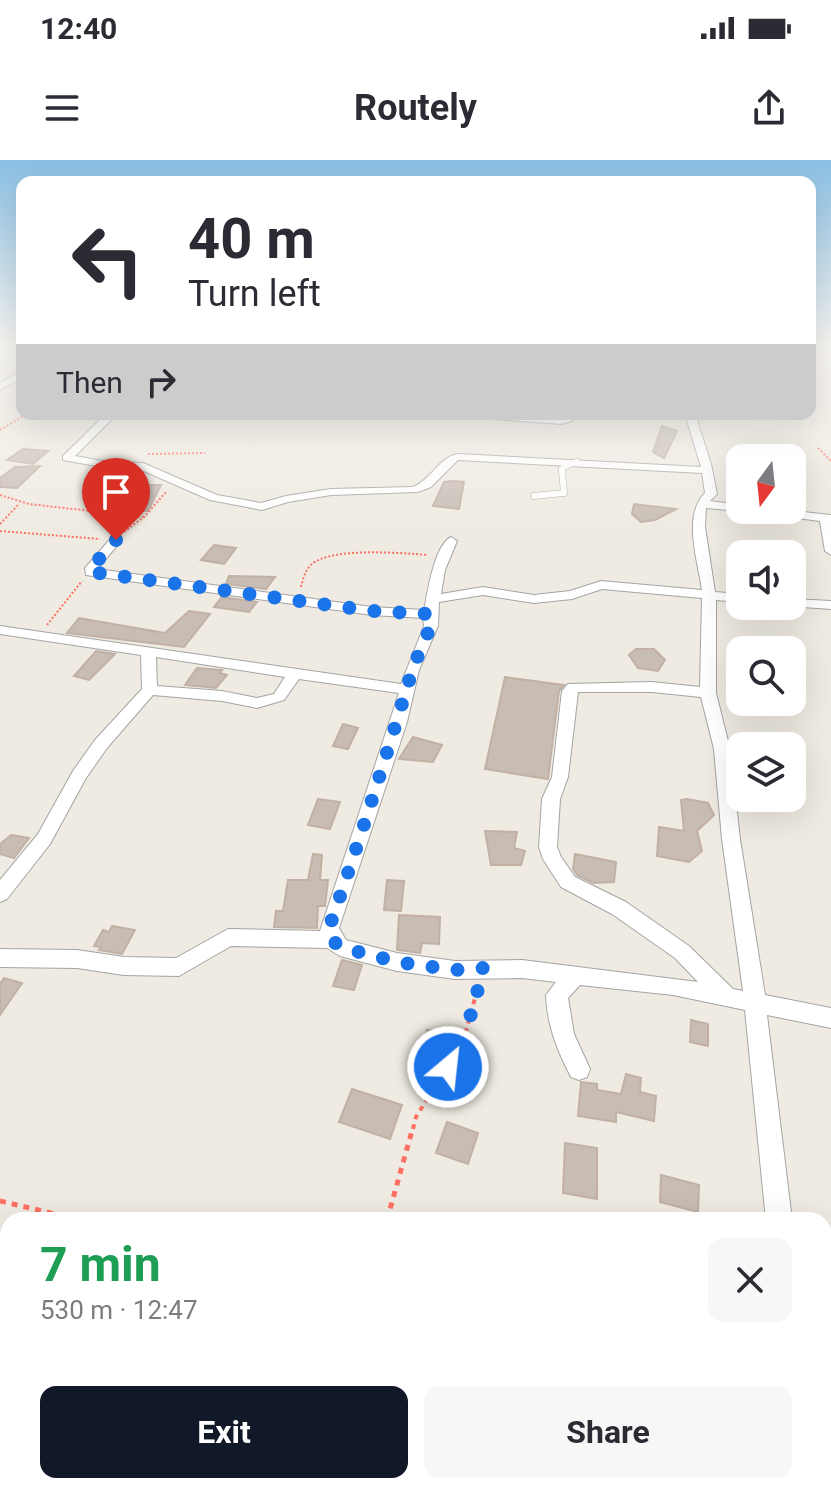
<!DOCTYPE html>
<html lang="en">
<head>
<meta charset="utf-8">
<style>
  :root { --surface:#fff; --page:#f7f7f7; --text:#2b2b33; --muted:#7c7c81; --accent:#111827 }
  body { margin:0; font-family:Roboto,sans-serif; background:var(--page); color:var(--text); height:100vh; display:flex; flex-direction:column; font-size:30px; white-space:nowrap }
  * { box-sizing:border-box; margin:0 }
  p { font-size:26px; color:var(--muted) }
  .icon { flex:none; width:44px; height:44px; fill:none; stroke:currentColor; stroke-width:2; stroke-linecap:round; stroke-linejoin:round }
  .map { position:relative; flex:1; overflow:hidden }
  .side { position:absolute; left:0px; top:1052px; width:832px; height:282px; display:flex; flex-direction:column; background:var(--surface); border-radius:24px 24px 0 0; box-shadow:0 8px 32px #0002 }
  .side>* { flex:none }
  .guide { position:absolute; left:16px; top:16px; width:800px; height:244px; border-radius:16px; box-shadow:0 8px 32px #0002; background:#fff; color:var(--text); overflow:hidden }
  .needle { width:52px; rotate:195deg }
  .controls { position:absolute; left:726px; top:284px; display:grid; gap:16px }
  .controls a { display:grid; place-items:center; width:80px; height:80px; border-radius:16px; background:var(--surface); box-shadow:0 8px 32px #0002; font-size:40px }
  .pin { position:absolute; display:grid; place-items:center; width:68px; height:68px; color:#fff; margin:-82px -34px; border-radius:50% 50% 50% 0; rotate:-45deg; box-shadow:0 0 8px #0007 }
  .pin .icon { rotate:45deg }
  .me { position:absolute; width:88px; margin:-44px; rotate:28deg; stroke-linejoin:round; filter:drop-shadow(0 0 6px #0008) }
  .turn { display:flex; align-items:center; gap:28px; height:168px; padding:0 40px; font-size:36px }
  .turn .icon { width:104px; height:104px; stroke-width:2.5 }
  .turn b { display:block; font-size:56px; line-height:68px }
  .then { display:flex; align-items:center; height:76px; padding:0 40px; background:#0003; gap:16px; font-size:30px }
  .round { display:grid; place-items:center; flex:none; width:84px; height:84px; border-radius:16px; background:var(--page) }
  .summary { display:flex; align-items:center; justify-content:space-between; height:136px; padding:0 40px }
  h1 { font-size:48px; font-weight:700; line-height:60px; color:#1e9e55 }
  .cta { display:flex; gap:16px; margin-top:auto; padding:16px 40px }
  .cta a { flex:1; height:92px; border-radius:16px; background:var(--accent); color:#fff; font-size:32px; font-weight:700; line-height:92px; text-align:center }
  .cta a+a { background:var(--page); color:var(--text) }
  .status { display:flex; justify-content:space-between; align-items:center; height:56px; padding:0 40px; background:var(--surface); direction:ltr }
  .status svg { height:22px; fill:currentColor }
  header { display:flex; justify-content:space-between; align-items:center; height:104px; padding:0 40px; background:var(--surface); font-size:36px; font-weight:700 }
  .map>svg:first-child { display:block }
  .building { fill:#c7bdb5; stroke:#c2b0a4; stroke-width:2 }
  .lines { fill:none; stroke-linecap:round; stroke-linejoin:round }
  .service-far1-casing { stroke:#a4a4a4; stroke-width:6 }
  .service-casing { stroke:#a4a4a4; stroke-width:7 }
  .minor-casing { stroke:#a4a4a4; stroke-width:2 }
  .path-far2 { stroke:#ff7064; stroke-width:2; stroke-dasharray:2 2; stroke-linecap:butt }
  .path-far1 { stroke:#ff7064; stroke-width:4; stroke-dasharray:5 5; stroke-linecap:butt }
  .path { stroke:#ff7064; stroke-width:5; stroke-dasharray:6 6; stroke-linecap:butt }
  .service-far1 { stroke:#fff; stroke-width:5 }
  .service { stroke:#fff; stroke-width:6 }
  .minor { fill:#fff; fill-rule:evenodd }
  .route { stroke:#1a73e8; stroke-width:14; stroke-dasharray:0 25.2 }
</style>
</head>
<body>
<div class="status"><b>12:40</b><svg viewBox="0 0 49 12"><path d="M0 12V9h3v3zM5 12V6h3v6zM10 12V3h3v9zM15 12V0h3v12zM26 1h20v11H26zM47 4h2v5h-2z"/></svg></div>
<header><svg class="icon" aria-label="menu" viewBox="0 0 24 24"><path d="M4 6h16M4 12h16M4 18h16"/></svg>Routely<svg class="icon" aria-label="share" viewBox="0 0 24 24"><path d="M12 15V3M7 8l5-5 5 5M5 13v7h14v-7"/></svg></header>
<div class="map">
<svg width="831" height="1333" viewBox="0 0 831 1333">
  <rect width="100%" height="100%" fill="#efebe2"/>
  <!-- building -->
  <g class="building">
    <path d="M662 266 677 271 664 298 653 292Z"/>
    <path d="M23 289 48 291 33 304 7 300Z"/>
    <path d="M40 306 17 328 0 327V318L15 307Z"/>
    <path d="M452 321 464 322 459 349 433 346 444 322Z"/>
    <path d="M140 325H161L148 351H125Z"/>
    <path d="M634 344 676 349 655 360 641 362 632 354Z"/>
    <path d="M214 385 236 388 224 404 201 400Z"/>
    <path d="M229 416 275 417 266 429 226 424Z"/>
    <path d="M221 438V437L257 442 249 452 214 447Z"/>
    <path d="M189 451 210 454 184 487 67 473 79 458 165 473Z"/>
    <path d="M636 489H654L665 500 658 511 638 508 629 495Z"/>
    <path d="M96 491 115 494 89 520 74 516Z"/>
    <path d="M197 508 222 510 220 513 227 515 216 528 185 525Z"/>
    <path d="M505 517 564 525 559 531 548 619 485 609Z"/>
    <path d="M343 564 358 568 348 589 333 586Z"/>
    <path d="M413 577 442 585 433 602 399 599Z"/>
    <path d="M318 639 340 642 330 669 308 665Z"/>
    <path d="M687 639 708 643 714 655 697 671 702 691 689 702 657 696 659 667 684 671 681 640Z"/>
    <path d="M485 671 517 672 514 688 525 691 521 705H491Z"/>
    <path d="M11 675 29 678 14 698 0 694V684Z"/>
    <path d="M313 694 322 695 320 720H328L325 746H318L317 768 274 767 276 751H283L288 720H308Z"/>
    <path d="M575 694 616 702 614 722 593 723 577 715 573 709Z"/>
    <path d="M387 720 404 721 401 751 384 750Z"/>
    <path d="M399 755 440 757 439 784 422 783 420 793 397 790Z"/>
    <path d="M112 766 135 770 122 794 99 790 101 787 94 786 103 770 109 772Z"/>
    <path d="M342 800 362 805 354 830 333 826Z"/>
    <path d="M4 818 22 823 0 855V824Z"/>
    <path d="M691 860 708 864V886L690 882Z"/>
    <path d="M427 870 451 874 447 899 422 895Z"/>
    <path d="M626 914 641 918 640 932 656 936 654 961 616 952V962L578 956 581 922 597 924V930L621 934Z"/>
    <path d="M352 929 402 945 390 979 339 962Z"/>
    <path d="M447 962 478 973 468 1004 436 993Z"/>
    <path d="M565 983 597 988V1039L563 1033Z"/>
    <path d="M661 1015 699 1025 698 1052 660 1042Z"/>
  </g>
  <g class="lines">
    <!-- service-far1 casing -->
    <g class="service-far1-casing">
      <path id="service-far1" d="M562 313 561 309 577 301"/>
    </g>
    <!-- service casing -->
    <g class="service-casing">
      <path id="service" d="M534 336 564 333 562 311"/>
    </g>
    <!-- minor casing -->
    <g class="minor-casing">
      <g id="minor">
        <path d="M0 195 22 196V202L0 201Z"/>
        <path d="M22 211V218L0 230V223Z"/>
        <path d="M106 254H117L75 296 108 302 143 303 217 335 261 343 286 336 331 329 413 327C431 320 439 297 458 294L701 307 685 254H695L711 304 717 334 710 341 740 345V350H744L740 351 706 348 705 367 715 432 740 434V442L716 440V533L730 589 740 679 765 835 831 848V868L767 855 792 1060H766L745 850 673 835 580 825 568 838 574 874 590 909 587 917 579 920 571 917C557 890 547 865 546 835L556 822 522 818 455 819 397 811 340 796 327 788 231 786 179 816 124 815 77 808 0 807V789L77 790 124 797 176 798 228 769 320 771 399 533 299 519 284 540 257 548 222 541 153 535 107 588 86 618 50 684 7 739 0 742V720L38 674 73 611 95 580 142 529 141 495 0 474V466L401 524 424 466 423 458 372 455 86 415 85 408 112 377 122 380 97 409 372 447 424 450C428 431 434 386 451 377L457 381 445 410 441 434 483 427 534 435 570 431 601 421 702 430C698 401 682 356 705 333L702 313 458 300 431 327 418 332 331 335 288 342 262 350 210 340 137 308H108L63 300V296ZM602 429 702 438 700 527 652 522 568 524 562 531 552 617 542 639 539 687 543 699 561 727 612 754 675 798 698 822 522 800 455 801 397 793 346 780 339 768 407 562 419 510 438 466 439 442 483 435 534 443 572 439ZM156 497 285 517 274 534 257 538 222 531 157 526ZM578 532H652L701 537 714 589 722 679 743 831 733 829 689 786 626 742 575 717 561 697 557 687 560 639 568 617Z"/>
        <path d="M462 254 561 258 566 254H576L572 261 561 264 467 257Z"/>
        <path d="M750 350H785L831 355V395L825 391 820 361 756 353Z"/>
        <path d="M792 439 831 441V449L788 446H792Z"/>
        <path d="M824 1069 831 1072V1100L824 1097Z"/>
        <path d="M824 1319 828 1333H796L795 1326H824Z"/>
      </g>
    </g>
    <!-- path-far2 -->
    <g class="path-far2">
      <path d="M27 254 91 258"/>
      <path d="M0 270 27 254"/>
      <path d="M818 288 831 301"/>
      <path d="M148 294 205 293"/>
      <path d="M0 335 29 344 144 357"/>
      <path d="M0 364 19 344"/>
      <path d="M0 371 100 379"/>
      <path d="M124 372 144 357 167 331"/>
      <path d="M301 427C303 419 305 410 312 404 332 387 402 393 428 395"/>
      <path d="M47 465 82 421"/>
    </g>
    <!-- path-far1 -->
    <path class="path-far1" d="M413 969 416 957 463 882 478 827"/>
    <!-- path -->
    <g class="path">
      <path d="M0 1041 81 1060"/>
      <path d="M387 1060 413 967"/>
      <path d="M312 1333 313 1326"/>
    </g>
    <!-- service-far1 -->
    <use href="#service-far1" class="service-far1"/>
    <!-- service -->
    <use href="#service" class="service"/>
    <!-- minor -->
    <use href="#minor" class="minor"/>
  </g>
  <!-- sky -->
  <linearGradient id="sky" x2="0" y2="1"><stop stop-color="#8bc0e5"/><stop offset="0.5" stop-color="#f8f6f2"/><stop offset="1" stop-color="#f8f6f2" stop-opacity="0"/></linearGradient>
  <rect width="831" height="373" fill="url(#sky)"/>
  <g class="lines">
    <!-- route -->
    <path class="route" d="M116 380 91 408V412L372 451 430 454C432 475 418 491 412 511 386 597 359 683 329 768L332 780 340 787 397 802 455 810 484 808 463 882 448 907"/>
  </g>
</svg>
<div class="controls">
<a><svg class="needle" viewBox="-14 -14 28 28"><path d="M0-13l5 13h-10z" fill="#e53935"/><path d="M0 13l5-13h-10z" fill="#7c7c81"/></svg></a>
<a><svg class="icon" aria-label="sound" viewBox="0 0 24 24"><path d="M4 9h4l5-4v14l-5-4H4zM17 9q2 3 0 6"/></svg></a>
<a><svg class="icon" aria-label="search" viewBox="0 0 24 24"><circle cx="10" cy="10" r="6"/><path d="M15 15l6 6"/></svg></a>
<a><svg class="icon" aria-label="layers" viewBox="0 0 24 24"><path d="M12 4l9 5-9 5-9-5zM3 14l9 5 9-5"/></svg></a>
</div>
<div class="pin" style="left:116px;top:380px;background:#d93025"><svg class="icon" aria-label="arrive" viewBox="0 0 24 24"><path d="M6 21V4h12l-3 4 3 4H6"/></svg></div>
<svg class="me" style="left:448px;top:907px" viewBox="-20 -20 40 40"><circle r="17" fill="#1a73e8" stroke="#fff" stroke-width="3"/><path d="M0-11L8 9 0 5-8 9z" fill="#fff"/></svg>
<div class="guide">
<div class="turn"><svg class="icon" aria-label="left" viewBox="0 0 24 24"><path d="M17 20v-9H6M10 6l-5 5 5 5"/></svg><div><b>40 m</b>Turn left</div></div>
<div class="then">Then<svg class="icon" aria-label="right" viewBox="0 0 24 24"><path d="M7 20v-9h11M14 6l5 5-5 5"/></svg></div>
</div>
<section class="side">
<div class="summary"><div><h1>7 min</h1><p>530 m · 12:47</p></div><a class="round"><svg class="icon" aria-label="close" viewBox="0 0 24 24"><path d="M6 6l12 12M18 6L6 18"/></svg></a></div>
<div class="cta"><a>Exit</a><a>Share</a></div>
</section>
</div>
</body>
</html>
